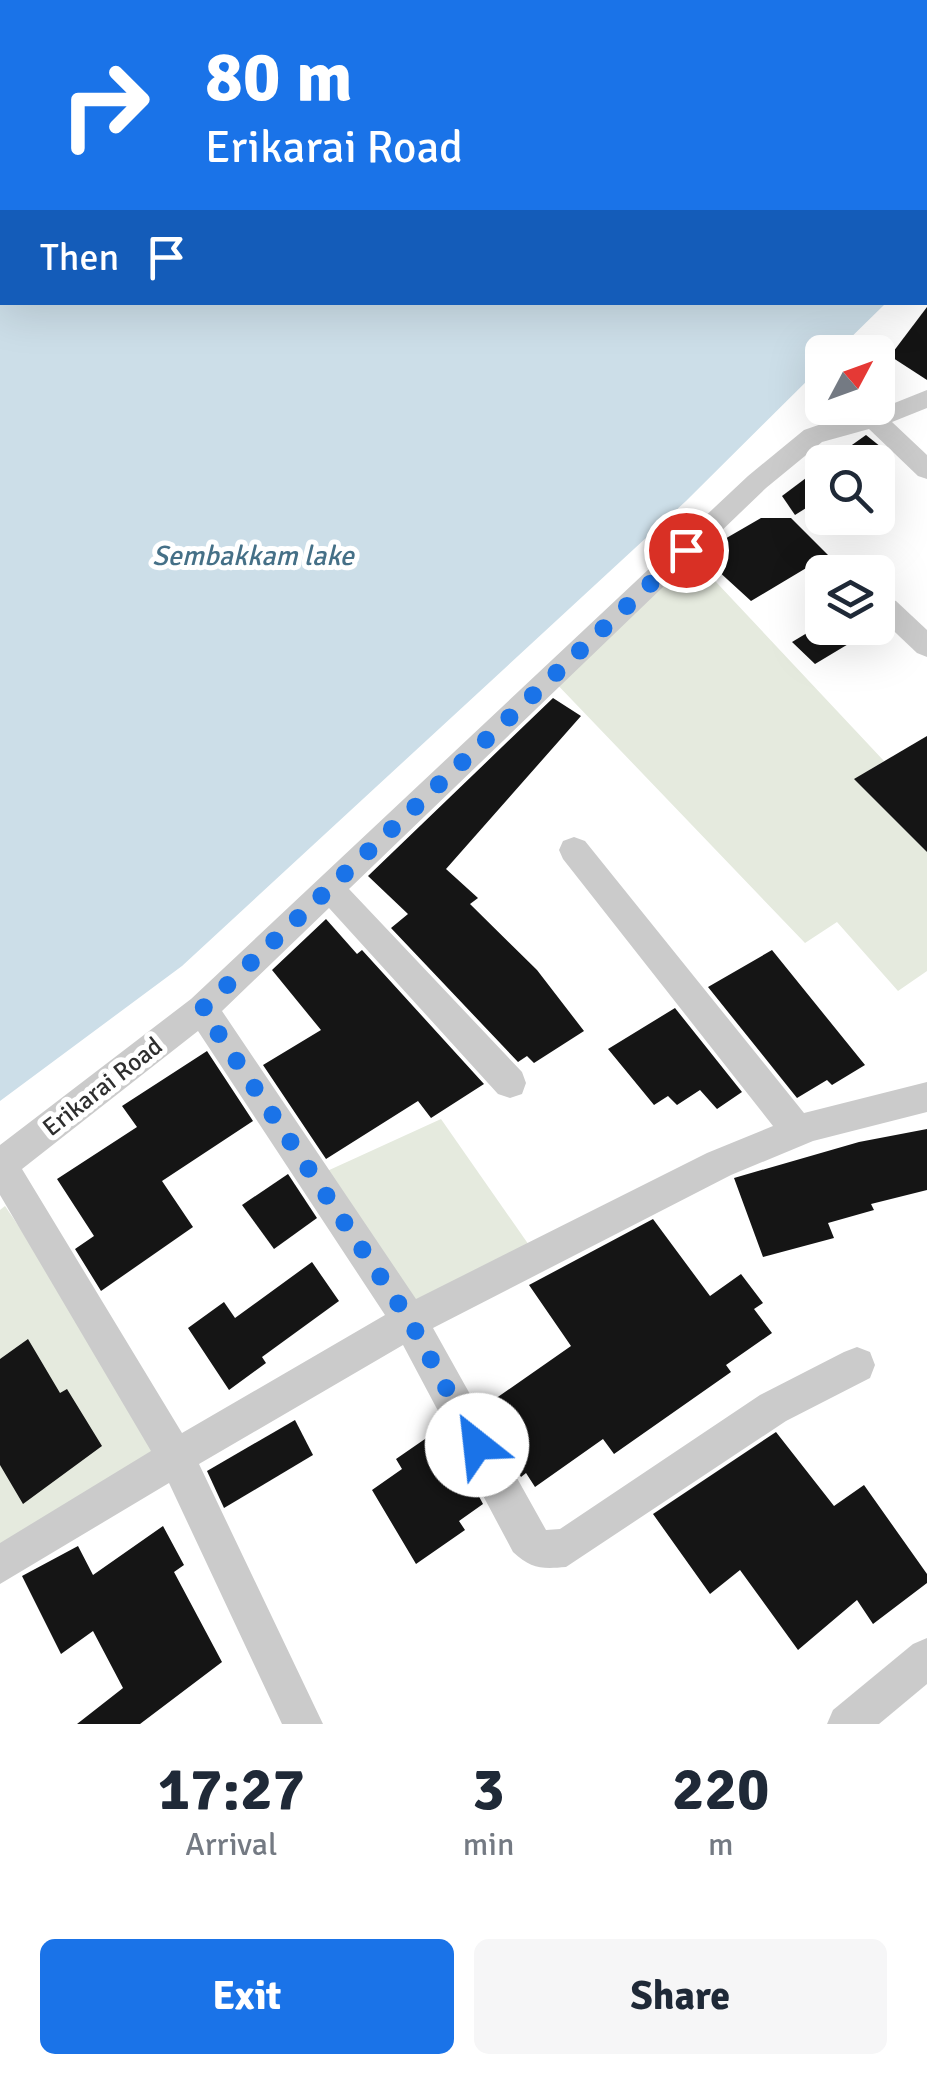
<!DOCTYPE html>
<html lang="en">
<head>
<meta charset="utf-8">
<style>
  :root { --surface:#fff; --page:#f6f6f7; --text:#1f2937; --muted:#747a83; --accent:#1a73e8 }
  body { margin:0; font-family:Signika,sans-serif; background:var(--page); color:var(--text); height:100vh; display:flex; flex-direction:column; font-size:38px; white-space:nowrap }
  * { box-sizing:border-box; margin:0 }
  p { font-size:32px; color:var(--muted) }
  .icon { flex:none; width:55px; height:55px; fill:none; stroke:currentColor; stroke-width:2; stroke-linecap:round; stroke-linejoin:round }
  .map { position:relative; height:1724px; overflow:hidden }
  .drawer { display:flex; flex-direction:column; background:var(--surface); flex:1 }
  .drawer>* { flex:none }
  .top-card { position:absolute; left:0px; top:0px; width:928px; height:305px; box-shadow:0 10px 40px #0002; background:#1a73e8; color:#fff; overflow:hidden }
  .needle { width:65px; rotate:49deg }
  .controls { position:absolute; left:805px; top:335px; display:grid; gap:20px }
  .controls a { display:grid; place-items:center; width:90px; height:90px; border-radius:15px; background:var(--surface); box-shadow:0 10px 40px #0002; font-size:50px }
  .pin { position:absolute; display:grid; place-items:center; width:85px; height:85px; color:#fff; margin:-42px; border:5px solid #fff; border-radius:50%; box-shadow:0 2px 10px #0007 }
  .me { position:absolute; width:110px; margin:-55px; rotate:331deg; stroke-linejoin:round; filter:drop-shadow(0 0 8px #0008) }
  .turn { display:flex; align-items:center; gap:35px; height:210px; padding:0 40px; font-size:45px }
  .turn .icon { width:130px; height:130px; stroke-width:2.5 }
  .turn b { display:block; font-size:70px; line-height:85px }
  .then { display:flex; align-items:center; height:95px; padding:0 40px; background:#0003; gap:20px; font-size:38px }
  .eta { display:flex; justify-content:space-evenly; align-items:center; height:170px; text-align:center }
  .eta b { font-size:60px; font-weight:700; line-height:70px }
  .button { display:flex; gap:20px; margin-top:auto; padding:20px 40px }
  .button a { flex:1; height:115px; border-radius:15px; background:var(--accent); color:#fff; font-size:40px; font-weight:700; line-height:115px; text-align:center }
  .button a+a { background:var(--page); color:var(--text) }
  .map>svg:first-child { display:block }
  .green { fill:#e5eade }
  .water { fill:#ccdee8 }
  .building { fill:#151515 }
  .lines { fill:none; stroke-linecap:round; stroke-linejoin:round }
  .street { fill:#cbcbcb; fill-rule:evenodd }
  .route { stroke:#1a73e8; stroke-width:18; stroke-dasharray:0 32.4 }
  .labels { text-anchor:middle; stroke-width:10; stroke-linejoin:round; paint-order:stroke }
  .street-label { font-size:25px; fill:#2e2e2e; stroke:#fff }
  .water-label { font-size:28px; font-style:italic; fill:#457087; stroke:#fff }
</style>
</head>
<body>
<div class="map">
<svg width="927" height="1724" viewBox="0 0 927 1724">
  <rect width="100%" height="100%" fill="#fff"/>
  <!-- green -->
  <g class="green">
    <path d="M686 550 884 761 855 779 927 851V971L898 991 837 922 805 943 550 677Z"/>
    <path d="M441 1119 531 1248 422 1315 314 1177Z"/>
    <path d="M5 1206 176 1457 0 1554V1210Z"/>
  </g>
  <!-- water -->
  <path class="water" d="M0 0H927V267L925 2H2V302L886 303 836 352H822V366L686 501 182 966 0 1101Z"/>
  <!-- building -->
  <g class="building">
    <path d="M927 307V380L890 356Z"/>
    <path d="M866 435 891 455 878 464 828 462Z"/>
    <path d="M822 466V498L795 515 782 496Z"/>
    <path d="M761 518H791L828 555 751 601 704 558 728 544 723 540Z"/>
    <path d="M822 624V628H875L815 664 792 642Z"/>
    <path d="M553 698 581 716 446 869 478 898 470 904 537 970 584 1031 534 1063 527 1056 518 1062 391 928 408 914 368 876Z"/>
    <path d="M927 736V852L854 779Z"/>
    <path d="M326 919 357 954 362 950 484 1084 431 1118 418 1101 326 1159 263 1065 321 1030 272 970Z"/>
    <path d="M772 950 865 1065 832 1085 827 1080 797 1098 708 987Z"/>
    <path d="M675 1008 742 1092 717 1109 700 1090 677 1105 668 1096 654 1105 608 1049Z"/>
    <path d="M207 1051 253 1121 162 1181 193 1227 101 1291 75 1249 94 1236 57 1179 137 1127 122 1106Z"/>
    <path d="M927 1129V1190L871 1204 874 1210 828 1223 834 1238 763 1257 734 1178 859 1142Z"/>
    <path d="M288 1174 317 1218 274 1249 242 1205Z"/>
    <path d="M653 1219 710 1296 741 1274 763 1303 754 1309 772 1333 726 1365 731 1372 614 1454 603 1439 535 1487 526 1473 521 1477 482 1408 571 1346 529 1285Z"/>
    <path d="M312 1262 339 1301 262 1357 266 1363 229 1390 188 1328 224 1302 235 1318Z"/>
    <path d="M28 1339 60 1393 67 1389 102 1446 23 1504 0 1465V1359Z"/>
    <path d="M295 1420 313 1455 224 1508 207 1471Z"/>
    <path d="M438 1430 442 1436 446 1434 483 1504 459 1521 465 1530 416 1564 372 1490 402 1469 396 1459Z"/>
    <path d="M776 1432 834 1506 864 1485 927 1574V1583L873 1624 857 1600 798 1650 740 1570 710 1594 653 1514Z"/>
    <path d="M163 1526 184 1565 174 1572 222 1662 140 1724H77L123 1688 93 1631 61 1654 22 1576 78 1546 93 1575Z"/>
  </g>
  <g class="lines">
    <!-- street -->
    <g class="street">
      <path d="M927 390V408L892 422 927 455V479L918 476 869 429 822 442 766 488 349 889 522 1072 526 1083 522 1094 510 1098 498 1094 329 908 222 1011 416 1299 707 1153 773 1126 563 859 559 850 563 841 574 837 585 841 804 1113 927 1082V1112L813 1141 731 1175 433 1328 546 1530 560 1529 760 1395 844 1352 857 1347 870 1352 875 1365 870 1378 786 1421 566 1567C542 1569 531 1569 513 1552L403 1345 199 1464 323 1724H282L169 1483 0 1584V1543L151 1451 0 1195V1145L191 999 748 476 804 430 856 412H872ZM198 1031 385 1315 182 1433 22 1169Z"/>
      <path d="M886 598 896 601 927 630V657L917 653 878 616V600Z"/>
      <path d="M927 1638V1684L879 1724H827L833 1710 913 1644Z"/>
    </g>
  </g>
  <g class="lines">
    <!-- route -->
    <path class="route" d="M477 1445 410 1321 202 1009 686 550"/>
  </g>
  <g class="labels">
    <!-- street labels -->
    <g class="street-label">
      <text transform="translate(102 1086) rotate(-38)" y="9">Erikarai Road</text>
    </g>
    <!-- water labels -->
    <g class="water-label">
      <text x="253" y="565">Sembakkam lake</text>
    </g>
  </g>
</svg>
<div class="controls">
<a><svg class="needle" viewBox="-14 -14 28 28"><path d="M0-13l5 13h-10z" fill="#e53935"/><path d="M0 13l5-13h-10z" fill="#747a83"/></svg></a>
<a><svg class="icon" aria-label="search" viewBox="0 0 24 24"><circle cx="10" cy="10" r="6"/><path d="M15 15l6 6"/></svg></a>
<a><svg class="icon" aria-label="layers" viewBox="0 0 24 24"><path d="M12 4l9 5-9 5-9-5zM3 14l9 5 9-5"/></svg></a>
</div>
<div class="pin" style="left:686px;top:550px;background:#d93025"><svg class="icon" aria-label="arrive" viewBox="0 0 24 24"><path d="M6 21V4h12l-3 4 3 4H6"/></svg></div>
<svg class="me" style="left:477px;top:1445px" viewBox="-20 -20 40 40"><circle r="19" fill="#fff"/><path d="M0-13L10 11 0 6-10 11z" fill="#1a73e8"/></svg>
<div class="top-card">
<div class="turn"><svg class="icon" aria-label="right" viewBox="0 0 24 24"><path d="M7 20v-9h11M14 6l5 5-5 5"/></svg><div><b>80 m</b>Erikarai Road</div></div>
<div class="then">Then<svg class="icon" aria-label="arrive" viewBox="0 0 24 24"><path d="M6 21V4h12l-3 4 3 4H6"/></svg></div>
</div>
</div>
<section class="drawer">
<div class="eta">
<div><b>17:27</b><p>Arrival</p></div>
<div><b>3</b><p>min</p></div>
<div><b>220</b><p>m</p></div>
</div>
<div class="button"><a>Exit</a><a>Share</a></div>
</section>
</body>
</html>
